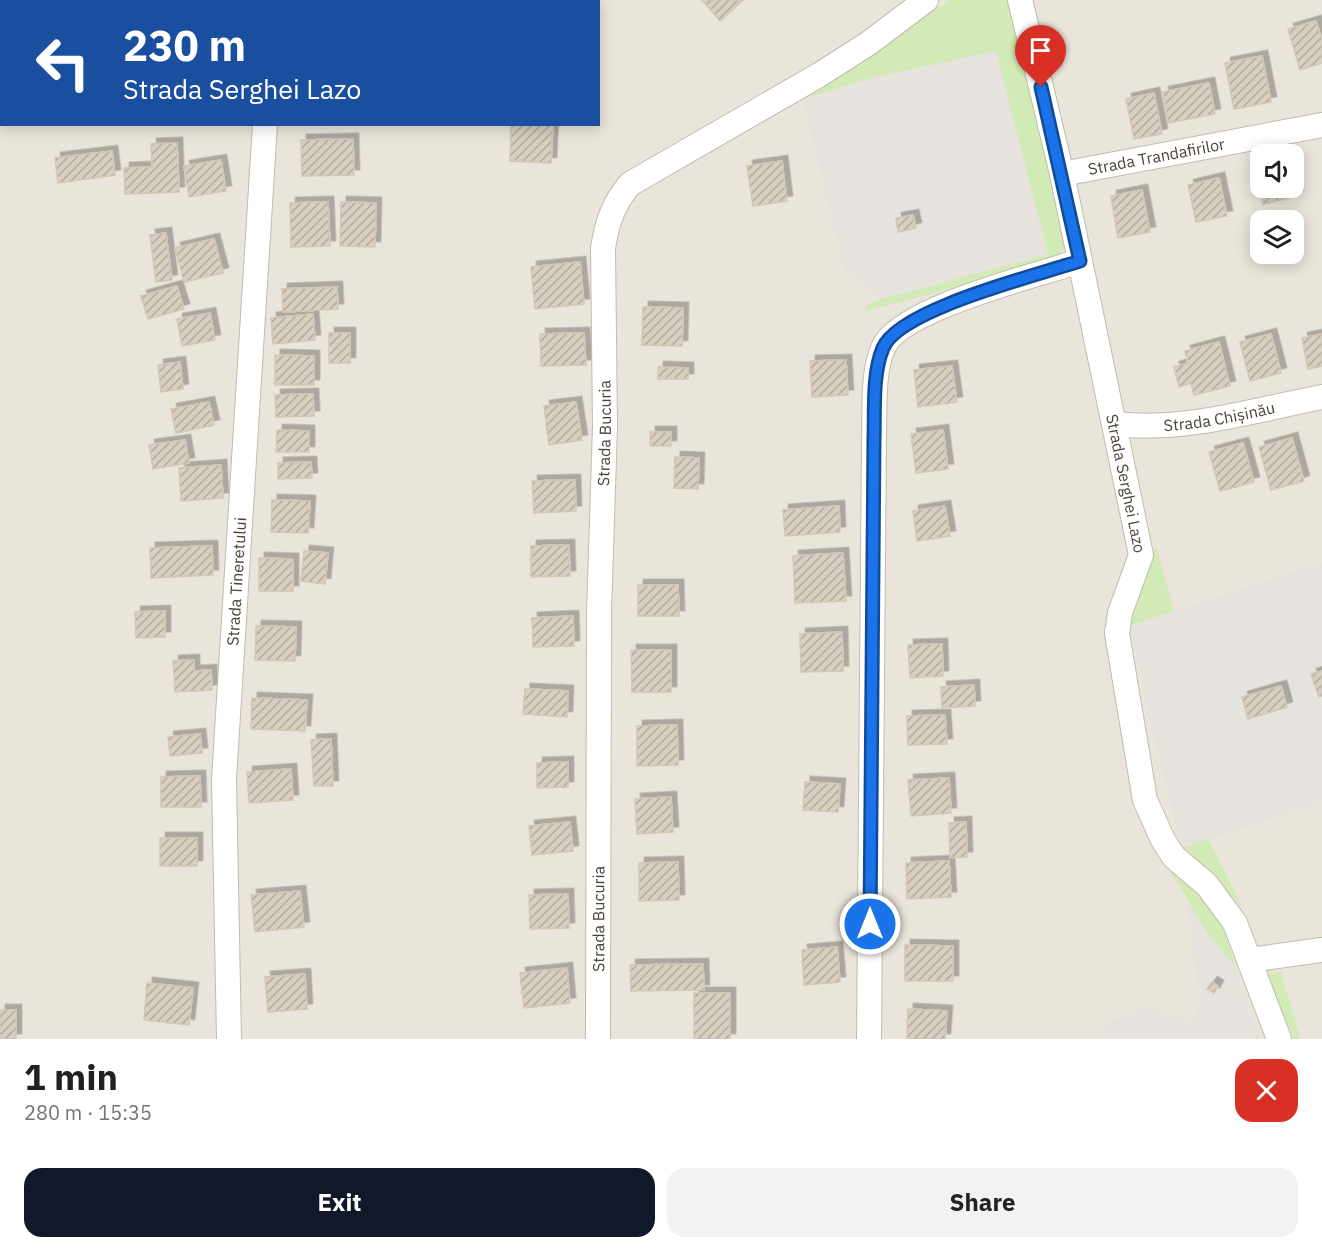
<!DOCTYPE html>
<html lang="en">
<head>
<meta charset="utf-8">
<style>
  :root { --surface:#fff; --page:#f2f2f2; --text:#202124; --muted:#757577; --accent:#111827 }
  body { margin:0; font-family:"IBM Plex Sans",sans-serif; background:var(--page); color:var(--text); height:100vh; display:flex; flex-direction:column; font-size:22px; white-space:nowrap }
  * { box-sizing:border-box; margin:0 }
  p { font-size:20px; color:var(--muted) }
  .icon { flex:none; width:33px; height:33px; fill:none; stroke:currentColor; stroke-width:2; stroke-linecap:round; stroke-linejoin:round }
  .map { position:relative; height:1039px; overflow:hidden }
  .details { display:flex; flex-direction:column; background:var(--surface); flex:1 }
  .details>* { flex:none }
  .banner { position:absolute; left:0px; top:0px; width:600px; height:126px; box-shadow:0 3px 15px #0003; background:#1a4fa0; color:#fff; overflow:hidden }
  .tools { position:absolute; left:1250px; top:144px; display:grid; gap:12px }
  .tools a { display:grid; place-items:center; width:54px; height:54px; border-radius:12px; background:var(--surface); box-shadow:0 3px 15px #0003; font-size:30px }
  .pin { position:absolute; display:grid; place-items:center; width:51px; height:51px; color:#fff; margin:-62px -26px; border-radius:50% 50% 50% 0; rotate:-45deg; box-shadow:0 0 6px #0007 }
  .pin .icon { rotate:45deg }
  .me { position:absolute; width:66px; margin:-33px; rotate:0deg; stroke-linejoin:round; filter:drop-shadow(0 0 4px #0008) }
  .turn { display:flex; align-items:center; gap:21px; height:126px; padding:0 24px; font-size:27px }
  .turn .icon { width:78px; height:78px; stroke-width:2.5 }
  .turn b { display:block; font-size:42px; line-height:51px }
  .round { display:grid; place-items:center; flex:none; width:63px; height:63px; border-radius:18px; background:var(--page) }
  .headline { display:flex; align-items:center; justify-content:space-between; height:102px; padding:0 24px }
  h1 { font-size:36px; font-weight:800; line-height:45px }
  .button { display:flex; gap:12px; margin-top:auto; padding:12px 24px }
  .button a { flex:1; height:69px; border-radius:18px; background:var(--accent); color:#fff; font-size:24px; font-weight:800; line-height:69px; text-align:center }
  .button a+a { background:var(--page); color:var(--text) }
  .map>svg:first-child { display:block }
  .residential { fill:#eae5da; fill-rule:evenodd }
  .industrial { fill:#e6e2dd }
  .green { fill:#d2eab5 }
  .building { fill:url(#building-hatch); stroke:#d3c7b4; stroke-width:1.5; filter:url(#shadow) }
  .lines { fill:none; stroke-linecap:round; stroke-linejoin:round }
  .minor-casing { stroke:#c2bbae; stroke-width:26 }
  .minor { stroke:#fff; stroke-width:24 }
  .route-casing { stroke:#114b97; stroke-width:15 }
  .route { stroke:#1a73e8; stroke-width:10 }
  .labels { text-anchor:middle; stroke-width:4.5; stroke-linejoin:round; paint-order:stroke }
  .street-label { font-size:16px; fill:#4b4439; stroke:#fff }
</style>
</head>
<body>
<div class="map">
<svg width="1322" height="1039" viewBox="0 0 1322 1039">
  <defs>
    <pattern id="building-hatch" width="6" height="6" patternUnits="userSpaceOnUse" patternTransform="scale(1.5)"><rect width="6" height="6" fill="#d8cfc1"/><path d="M-1 1l2-2M0 6l6-6M5 7l2-2" fill="none" stroke="#b1aa9e"/></pattern>
    <filter id="shadow"><feDropShadow dx="5.5" dy="-5.5" stdDeviation="0" flood-color="#0004"/></filter>
  </defs>
  <rect width="100%" height="100%" fill="#f6f3ec"/>
  <!-- residential -->
  <path class="residential" d="M0 0H1322V1039H0ZM2 2H598V124H2ZM1260 154H1293V188H1260ZM1260 220H1293V254H1260Z"/>
  <!-- industrial -->
  <g class="industrial">
    <path d="M996 50 1048 254 882 299 844 269 803 99 875 77Z"/>
    <path d="M1322 563V801L1181 848 1129 626Z"/>
    <path d="M1187 895 1209 936 1236 967 1258 1039H1099L1108 1023 1146 1007 1193 1023 1200 1005Z"/>
  </g>
  <!-- green -->
  <g class="green">
    <path d="M950 0H1010L1069 241 1060 255 1048 263 866 311V305L882 299 1048 254 996 51 875 77 803 99 801 94Z"/>
    <path d="M1156 545 1174 611 1129 626Z"/>
    <path d="M1208 839 1241 904 1181 848Z"/>
    <path d="M1157 849 1195 887 1223 926 1236 967 1209 936Z"/>
    <path d="M1281 972 1300 1039H1293L1265 974Z"/>
  </g>
  <!-- building -->
  <g class="building">
    <path d="M702 0H743L720 21Z"/>
    <path d="M1316 21 1322 40V63L1300 70 1288 29Z"/>
    <path d="M1262 56 1271 102 1234 109 1225 63Z"/>
    <path d="M1209 83 1215 114 1168 123 1163 92Z"/>
    <path d="M1154 93 1162 134 1134 139 1126 99Z"/>
    <path d="M511 124H553L551 163 510 161Z"/>
    <path d="M353 139 354 175 302 176 301 140Z"/>
    <path d="M177 143 179 192 125 194 124 168 152 167 151 144Z"/>
    <path d="M112 151 115 175 58 183 55 158Z"/>
    <path d="M221 160 226 191 189 197 184 166Z"/>
    <path d="M782 161 787 201 753 206 747 166Z"/>
    <path d="M1260 168V188H1293V170L1298 196 1263 204 1255 169Z"/>
    <path d="M1219 178 1227 216 1196 222 1188 185Z"/>
    <path d="M1142 190 1150 232 1118 238 1111 196Z"/>
    <path d="M328 202 330 246 291 247 290 203Z"/>
    <path d="M341 202 376 203 375 247 340 246Z"/>
    <path d="M913 215 916 228 898 232 896 218Z"/>
    <path d="M166 233 172 280 156 282 150 235Z"/>
    <path d="M214 239 223 273 184 282 175 248Z"/>
    <path d="M580 262 584 304 535 309 531 267Z"/>
    <path d="M177 286 184 309 148 319 141 296Z"/>
    <path d="M337 287 338 309 283 312 282 289Z"/>
    <path d="M643 307 683 308 682 346 642 345Z"/>
    <path d="M210 313 215 340 182 346 177 319Z"/>
    <path d="M313 314 315 340 273 344 271 318Z"/>
    <rect x="329" y="333" width="21" height="30"/>
    <path d="M584 333 586 365 541 366 540 334Z"/>
    <path d="M1271 334 1281 373 1250 381 1240 342Z"/>
    <path d="M1322 334V366L1308 369 1302 338Z"/>
    <path d="M1219 342 1230 386 1194 395 1191 383 1179 387 1174 367 1188 363 1185 351Z"/>
    <path d="M275 355 314 356V385H275Z"/>
    <path d="M846 360 848 395 812 397 810 361Z"/>
    <path d="M180 362 183 389 161 392 158 365Z"/>
    <path d="M952 366 957 402 918 407 914 370Z"/>
    <path d="M658 367 688 368V379H658Z"/>
    <path d="M313 394 314 416 276 417 275 395Z"/>
    <path d="M209 402 214 425 176 433 171 409Z"/>
    <path d="M576 402 582 440 549 445 544 406Z"/>
    <path d="M277 430 309 431V452H276Z"/>
    <path d="M943 430 948 469 916 473 911 434Z"/>
    <rect x="650" y="432" width="21" height="14"/>
    <path d="M1292 438 1304 481 1271 490 1259 447Z"/>
    <path d="M185 440 189 463 153 469 149 445Z"/>
    <path d="M1243 443 1254 482 1220 491 1209 452Z"/>
    <path d="M675 457 699 458 698 489 674 488Z"/>
    <path d="M311 462 312 478 278 479V463Z"/>
    <path d="M221 465 223 498 181 501 179 468Z"/>
    <path d="M575 480 576 511 534 513 532 481Z"/>
    <path d="M272 500 310 501 308 533 271 532Z"/>
    <path d="M839 506 840 532 785 536 783 510Z"/>
    <path d="M945 506 950 536 917 541 913 511Z"/>
    <path d="M569 545 570 576 531 577V546Z"/>
    <path d="M212 546 213 575 151 578 150 548Z"/>
    <path d="M304 551 328 553 325 584 301 581Z"/>
    <path d="M843 553 846 601 795 603 793 556Z"/>
    <path d="M259 558 293 559V591H259Z"/>
    <path d="M638 585H678L679 616H638Z"/>
    <path d="M165 611V637L136 638 135 612Z"/>
    <path d="M573 616 574 646 533 647 532 618Z"/>
    <path d="M256 626 296 627 295 661 255 660Z"/>
    <path d="M842 632 843 671 801 672 800 634Z"/>
    <path d="M942 644 943 676 910 678 908 645Z"/>
    <path d="M631 650H671V692H632Z"/>
    <path d="M194 660V671L211 670 212 690 175 692 173 661Z"/>
    <path d="M1322 671V696L1319 697 1311 674Z"/>
    <path d="M974 685 975 706 942 708 941 687Z"/>
    <path d="M1281 686 1287 707 1248 719 1242 697Z"/>
    <path d="M525 689 568 691 567 717 523 714Z"/>
    <path d="M252 698 307 700 305 731 251 729Z"/>
    <path d="M945 715 947 744 908 745 907 716Z"/>
    <path d="M677 725 678 765 637 766V726Z"/>
    <path d="M200 734 202 753 170 756 168 737Z"/>
    <path d="M331 739 333 786H314L311 740Z"/>
    <path d="M568 762V787L537 788V763Z"/>
    <path d="M291 769 293 800 249 803 247 772Z"/>
    <path d="M200 776 201 807H161V777Z"/>
    <path d="M949 778 951 813 911 816 908 780Z"/>
    <path d="M805 782 840 784 838 812 803 810Z"/>
    <path d="M671 797 673 832 637 834 635 799Z"/>
    <path d="M570 822 573 851 532 855 529 826Z"/>
    <path d="M966 822 967 857 950 858 949 823Z"/>
    <rect x="160" y="838" width="37" height="28"/>
    <path d="M949 861 951 897 907 899 906 863Z"/>
    <path d="M678 862 679 900 639 901V863Z"/>
    <path d="M300 891 304 927 255 932 251 895Z"/>
    <path d="M568 894 569 928 530 929 529 895Z"/>
    <path d="M905 945 953 946V981H905Z"/>
    <path d="M837 947 840 982 804 985 802 950Z"/>
    <path d="M703 964 704 990 631 991 630 965Z"/>
    <path d="M567 968 570 1003 524 1008 520 973Z"/>
    <path d="M305 974 307 1009 268 1012 265 977Z"/>
    <path d="M1212 982 1218 986 1214 993 1207 989Z"/>
    <path d="M147 983 193 988 189 1025 144 1020Z"/>
    <rect x="694" y="993" width="36" height="46"/>
    <path d="M908 1009 947 1011 945 1039H907Z"/>
    <rect x="0" y="1010" width="16" height="29"/>
  </g>
  <g class="lines">
    <!-- minor casing -->
    <g class="minor-casing">
      <g id="minor">
        <path id="s1" d="M1020 0 1062 174 1141 555 1120 613 1117 633 1145 800 1163 840 1174 857 1207 885 1235 923 1279 1039"/>
        <path d="M273 2V0"/>
        <path id="s2" d="M1062 174 1322 125"/>
        <path id="s3" d="M1116 424C1184 432 1255 410 1322 397"/>
        <path d="M1250 960 1322 950"/>
        <path id="s4" d="M229 1039 224 779 265 124"/>
        <path id="s5" d="M598 1039 599 612 605 426 603 248C607 223 613 204 630 184L819 75 869 43 926 0"/>
        <path d="M869 1039 874 439C875 411 872 374 883 348 898 309 1038 275 1080 261"/>
      </g>
    </g>
    <!-- minor -->
    <use href="#minor" class="minor"/>
  </g>
  <g class="lines">
    <!-- route casing -->
    <g class="route-casing">
      <path id="route" d="M870 924 874 439C875 410 872 374 883 348 899 309 1038 275 1080 261L1041 87"/>
    </g>
    <!-- route -->
    <use href="#route" class="route"/>
  </g>
  <g class="labels">
    <!-- street labels -->
    <g class="street-label">
      <text dy="6" stroke="none"><textPath href="#s2" startOffset="96">Strada Trandafirilor</textPath></text>
      <text dy="6" stroke="none"><textPath href="#s3" startOffset="104">Strada Chișinău</textPath></text>
      <text dy="6" stroke="none"><textPath href="#s5" startOffset="606">Strada Bucuria</textPath></text>
      <text dy="6" stroke="none"><textPath href="#s1" startOffset="495">Strada Serghei Lazo</textPath></text>
      <text dy="6" stroke="none"><textPath href="#s4" startOffset="458">Strada Tineretului</textPath></text>
      <text dy="6" stroke="none"><textPath href="#s5" startOffset="120">Strada Bucuria</textPath></text>
    </g>
  </g>
</svg>
<div class="tools">
<a><svg class="icon" aria-label="sound" viewBox="0 0 24 24"><path d="M4 9h4l5-4v14l-5-4H4zM17 9q2 3 0 6"/></svg></a>
<a><svg class="icon" aria-label="layers" viewBox="0 0 24 24"><path d="M12 4l9 5-9 5-9-5zM3 14l9 5 9-5"/></svg></a>
</div>
<div class="pin" style="left:1041px;top:87px;background:#d93025"><svg class="icon" aria-label="arrive" viewBox="0 0 24 24"><path d="M6 21V4h12l-3 4 3 4H6"/></svg></div>
<svg class="me" style="left:870px;top:924px" viewBox="-20 -20 40 40"><circle r="17" fill="#1a73e8" stroke="#fff" stroke-width="3"/><path d="M0-11L8 9 0 5-8 9z" fill="#fff"/></svg>
<div class="banner">
<div class="turn"><svg class="icon" aria-label="left" viewBox="0 0 24 24"><path d="M17 20v-9H6M10 6l-5 5 5 5"/></svg><div><b>230 m</b>Strada Serghei Lazo</div></div>
</div>
</div>
<section class="details">
<div class="headline"><div><h1>1 min</h1><p>280 m · 15:35</p></div><a class="round" style="background:#d93025;color:#fff"><svg class="icon" aria-label="close" viewBox="0 0 24 24"><path d="M6 6l12 12M18 6L6 18"/></svg></a></div>
<div class="button"><a>Exit</a><a>Share</a></div>
</section>
</body>
</html>
